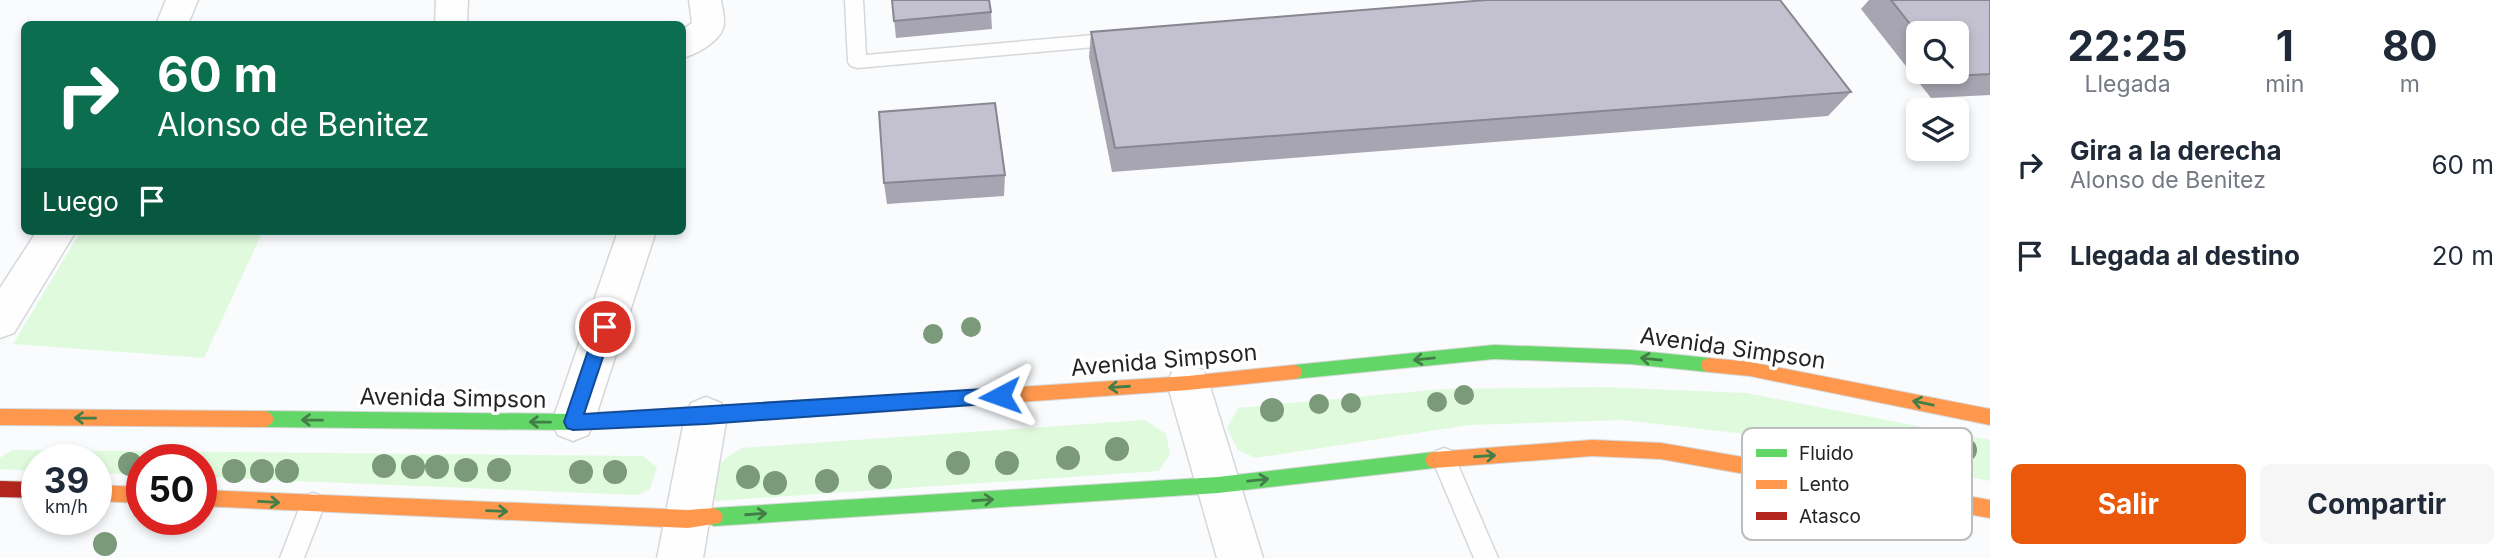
<!DOCTYPE html>
<html lang="es">
<head>
<meta charset="utf-8">
<style>
  :root { --surface:#fff; --page:#f6f6f7; --text:#1f2937; --muted:#747a83; --accent:#ea580c }
  body { margin:0; font-family:Inter,sans-serif; background:var(--page); color:var(--text); height:100vh; display:flex; flex-direction:column; font-size:26px; white-space:nowrap }
  * { box-sizing:border-box; margin:0 }
  p { font-size:23px; color:var(--muted) }
  .icon { flex:none; width:38px; height:38px; fill:none; stroke:currentColor; stroke-width:2; stroke-linecap:round; stroke-linejoin:round }
  .map { position:relative; flex:1; overflow:hidden }
  .drawer { display:flex; flex-direction:column; background:var(--surface); width:525px }
  .drawer>* { flex:none }
  .hud { position:absolute; left:21px; top:21px; width:665px; height:214px; border-radius:10px; box-shadow:0 4px 10px #0003; background:#0b6e4f; color:#fff; overflow:hidden }
  .controls { position:absolute; left:1906px; top:21px; display:grid; gap:14px }
  .controls a { display:grid; place-items:center; width:63px; height:63px; border-radius:10px; background:var(--surface); box-shadow:0 4px 10px #0003; font-size:35px }
  .speed { position:absolute; left:21px; top:444px; display:flex; gap:14px; font-size:35px; font-weight:700; text-align:center }
  .speed>* { display:grid; place-content:center; width:91px; height:91px; border-radius:50%; background:var(--surface); box-shadow:0 4px 10px #0003; line-height:1 }
  .speed small { font-size:18px; font-weight:400 }
  .speed .limit { border:10px solid #d22; background:#fff; color:#111 }
  .pin { position:absolute; display:grid; place-items:center; width:60px; height:60px; color:#fff; margin:-30px; border:4px solid #fff; border-radius:50%; box-shadow:0 2px 7px #0007 }
  .me { position:absolute; width:77px; margin:-38px; rotate:266deg; stroke-linejoin:round; filter:drop-shadow(0 0 5px #0008) }
  .turn { display:flex; align-items:center; gap:24px; height:147px; padding:0 21px; font-size:32px }
  .turn .icon { width:91px; height:91px; stroke-width:2.5 }
  .turn b { display:block; font-size:49px; line-height:60px }
  .then { display:flex; align-items:center; height:66px; padding:0 21px; background:#0003; gap:14px; font-size:26px }
  .eta { display:flex; justify-content:space-evenly; align-items:center; height:119px; text-align:center }
  .eta b { font-size:42px; font-weight:700; line-height:49px }
  .button { display:flex; gap:14px; margin-top:auto; padding:14px 21px }
  .button a { flex:1; height:80px; border-radius:10px; background:var(--accent); color:#fff; font-size:28px; font-weight:700; line-height:80px; text-align:center }
  .button a+a { background:var(--page); color:var(--text) }
  ul { padding:0; list-style:none }
  li { display:flex; align-items:center; gap:21px; height:91px; padding:0 21px }
  li div { flex:1 }
  li b { display:block; font-size:26px }
  li em { font-style:normal }
  main { display:flex; flex:1; min-height:0 }
  .map>svg:first-child { display:block }
  .green { fill:#e0fade }
  .lines { fill:none; stroke-linecap:round; stroke-linejoin:round }
  .lane-casing { stroke:#d6d7d9; stroke-width:3 }
  .street-casing { stroke:#d6d7d9; stroke-width:3 }
  .fast-casing { stroke:#d6d7d9; stroke-width:2 }
  .slow-casing { stroke:#d6d7d9; stroke-width:2 }
  .jam-casing { stroke:#d6d7d9; stroke-width:2 }
  .lane { fill:#fefeff; fill-rule:evenodd }
  .street { fill:#fefeff; fill-rule:evenodd }
  .fast { fill:#63d668; fill-rule:evenodd }
  .slow { fill:#ff974d; fill-rule:evenodd }
  .jam { fill:#b3261e; fill-rule:evenodd }
  .tree { fill:#7a9a79 }
  .wall { fill:#a8a5b2; fill-rule:evenodd }
  .building { fill:#c3c0cf; stroke:#888691; stroke-width:2 }
  .oneway { stroke:#437d47 }
  .route { fill:#1a73e8; stroke:#114b97; stroke-width:2 }
  .labels { text-anchor:middle; stroke-width:7; stroke-linejoin:round; paint-order:stroke }
  .street-label { font-size:23px; fill:#232426; stroke:#fff }
  .key { fill:#fff; stroke:#bdbdbe; stroke-width:2 }
  .key-label { font-size:19px; fill:#232426 }
</style>
</head>
<body>
<main>
<div class="map">
<svg width="1990" height="558" viewBox="0 0 1990 558">
  <rect width="100%" height="100%" fill="#f9fbfd"/>
  <!-- green -->
  <g class="green">
    <path d="M81 231H263L204 358 13 344Z"/>
    <path d="M1602 387 1746 393 1990 440V481L1773 437 1622 420 1469 425 1256 458 1238 450 1227 428 1238 408 1443 389Z"/>
    <path d="M1145 420 1166 434 1170 454 1159 471 715 501C712 470 715 464 742 448Z"/>
    <path d="M12 450 643 456 657 467 650 489 637 495 201 477V460H142V475L96 473V460H37V471L0 469V458Z"/>
  </g>
  <g class="lines">
    <!-- lane casing -->
    <g class="lane-casing">
      <g id="lane">
        <path d="M845 0H863L866 55 1117 33 1126 39 1117 45 857 68 851 66 848 62Z"/>
        <path d="M1444 448 1452 451 1498 558H1474L1432 459 1436 451Z"/>
        <path d="M313 493 322 496 325 504 304 558H280L304 496Z"/>
      </g>
    </g>
    <!-- street casing -->
    <g class="street-casing">
      <g id="street">
        <path d="M166 0H198L188 24H156Z"/>
        <path d="M436 0H468L467 24H435Z"/>
        <path d="M689 0H721C722 8 726 21 723 28 719 42 695 55 682 58V30L692 23Z"/>
        <path d="M37 231H76L14 333 0 338V288Z"/>
        <path d="M618 231H656L594 422 588 435 573 441 558 435 552 422Z"/>
        <path d="M1188 365 1203 370 1209 383 1263 558H1217L1167 383 1173 370Z"/>
        <path d="M706 397 721 403 727 416 703 558H657L685 416 691 403Z"/>
      </g>
    </g>
    <!-- fast casing -->
    <g class="fast-casing">
      <g id="fast">
        <path d="M1494 345 1630 350 1709 358 1715 360 1717 365 1715 370 1709 372 1630 364 1494 359 1294 379 1288 377 1286 372 1288 367 1294 365Z"/>
        <path d="M837 399 843 402 846 407 843 412 837 415 573 430 265 427 259 424 256 419 259 414 265 411 573 414Z"/>
        <path d="M1434 452 1440 454 1443 460 1440 466 1434 468 1218 493 714 526 708 523 705 517 708 511 714 508 1218 477Z"/>
      </g>
    </g>
    <!-- slow casing -->
    <g class="slow-casing">
      <g id="slow">
        <path d="M1709 358 1750 362 1990 409V425L1750 376 1709 372 1703 370 1701 365 1703 360Z"/>
        <path d="M1294 365 1300 367 1302 372 1300 377 1294 379 1188 390 837 415 831 412 828 407 831 402 837 399 1188 376Z"/>
        <path d="M0 409 265 411 271 414 274 419 271 424 265 427 0 425Z"/>
        <path d="M1592 440 1661 443 1990 500V518L1661 459 1592 456 1434 468 1428 466 1425 460 1428 454 1434 452Z"/>
        <path d="M96 485 142 487V503L96 501Z"/>
        <path d="M201 490 688 510 714 508 720 511 723 517 720 523 688 528 201 506Z"/>
      </g>
    </g>
    <!-- jam casing -->
    <g class="jam-casing">
      <path id="jam" d="M0 481 37 482V498L0 497Z"/>
    </g>
    <!-- lane -->
    <use href="#lane" class="lane"/>
    <!-- street -->
    <use href="#street" class="street"/>
    <!-- fast -->
    <use href="#fast" class="fast"/>
    <!-- slow -->
    <use href="#slow" class="slow"/>
    <!-- jam -->
    <use href="#jam" class="jam"/>
  </g>
  <!-- trees -->
  <g class="tree">
    <circle cx="971" cy="327" r="10"/>
    <circle cx="933" cy="334" r="10"/>
    <circle cx="1464" cy="395" r="10"/>
    <circle cx="1437" cy="402" r="10"/>
    <circle cx="1351" cy="403" r="10"/>
    <circle cx="1319" cy="404" r="10"/>
    <circle cx="1272" cy="410" r="12"/>
    <circle cx="1117" cy="449" r="12"/>
    <circle cx="1965" cy="450" r="12"/>
    <circle cx="1068" cy="458" r="12"/>
    <circle cx="958" cy="463" r="12"/>
    <circle cx="1007" cy="463" r="12"/>
    <circle cx="130" cy="464" r="12"/>
    <circle cx="384" cy="466" r="12"/>
    <circle cx="413" cy="467" r="12"/>
    <circle cx="437" cy="467" r="12"/>
    <circle cx="466" cy="470" r="12"/>
    <circle cx="499" cy="470" r="12"/>
    <circle cx="234" cy="471" r="12"/>
    <circle cx="262" cy="471" r="12"/>
    <circle cx="287" cy="471" r="12"/>
    <circle cx="581" cy="472" r="12"/>
    <circle cx="615" cy="472" r="12"/>
    <circle cx="748" cy="477" r="12"/>
    <circle cx="880" cy="477" r="12"/>
    <circle cx="827" cy="481" r="12"/>
    <circle cx="775" cy="483" r="12"/>
    <circle cx="105" cy="544" r="12"/>
  </g>
  <!-- wall -->
  <g class="wall">
    <path d="M892 0 991 12 992 29 896 38Z"/>
    <path d="M1869 0H1990V95L1931 98 1861 9ZM1918 33 1956 72H1918Z"/>
    <path d="M1091 32 1851 92 1828 116 1112 172 1089 57Z"/>
    <path d="M1005 175 1004 196 887 204 884 183Z"/>
  </g>
  <!-- building -->
  <g class="building">
    <path d="M892 0H989L991 12 894 21Z"/>
    <path d="M1486 0H1780L1851 92 1115 148 1091 32Z"/>
    <path d="M1891 0H1990V74L1953 76 1949 72H1956V33L1918 34Z"/>
    <path d="M995 103 1005 175 884 183 879 112Z"/>
  </g>
  <!-- one-way arrows -->
  <defs><path id="oneway-shaft" d="M-6 0H5M1.5-3L5.5 0L1.5 3" fill="none" stroke-width="1.6" stroke-linecap="round" stroke-linejoin="round" transform="scale(1.75)"/></defs>
  <g class="oneway">
    <use href="#oneway-shaft" transform="translate(1424 359) rotate(174)"/>
    <use href="#oneway-shaft" transform="translate(1651 359) rotate(-174)"/>
    <use href="#oneway-shaft" transform="translate(1119 387) rotate(176)"/>
    <use href="#oneway-shaft" transform="translate(1923 403) rotate(-168)"/>
    <use href="#oneway-shaft" transform="translate(85 418) rotate(-179)"/>
    <use href="#oneway-shaft" transform="translate(312 420) rotate(-179)"/>
    <use href="#oneway-shaft" transform="translate(540 422) rotate(-179)"/>
    <use href="#oneway-shaft" transform="translate(1485 456) rotate(-4)"/>
    <use href="#oneway-shaft" transform="translate(1258 480) rotate(-6)"/>
    <use href="#oneway-shaft" transform="translate(983 500) rotate(-4)"/>
    <use href="#oneway-shaft" transform="translate(269 502) rotate(3)"/>
    <use href="#oneway-shaft" transform="translate(497 511) rotate(2)"/>
    <use href="#oneway-shaft" transform="translate(756 514) rotate(-4)"/>
  </g>
  <!-- route -->
  <path class="route" d="M605 320 610 322 613 327 584 414 1000 388 1006 390 1009 396 1006 401 1000 403 706 424 573 430 567 428 564 422 596 327 599 322Z"/>
  <g class="labels">
    <!-- street labels -->
    <g class="street-label">
      <text transform="translate(1733 348) rotate(8)" y="8">Avenida Simpson</text>
      <text transform="translate(1164 360) rotate(-5)" y="8">Avenida Simpson</text>
      <text transform="translate(453 398) rotate(1)" y="8">Avenida Simpson</text>
    </g>
  </g>
  <!-- legend -->
  <rect x="1742" y="428" width="230" height="112" rx="10" class="key"/>
  <rect x="1756" y="449" width="31" height="8" fill="#63d668"/>
  <rect x="1756" y="480" width="31" height="9" fill="#ff974d"/>
  <rect x="1756" y="512" width="31" height="8" fill="#b3261e"/>
  <g class="key-label">
    <text x="1799" y="460">Fluido</text>
    <text x="1799" y="491">Lento</text>
    <text x="1799" y="523">Atasco</text>
  </g>
</svg>
<div class="controls">
<a><svg class="icon" aria-label="search" viewBox="0 0 24 24"><circle cx="10" cy="10" r="6"/><path d="M15 15l6 6"/></svg></a>
<a><svg class="icon" aria-label="layers" viewBox="0 0 24 24"><path d="M12 4l9 5-9 5-9-5zM3 14l9 5 9-5"/></svg></a>
</div>
<div class="speed"><div>39<small>km/h</small></div><div class="limit">50</div></div>
<div class="pin" style="left:605px;top:327px;background:#d93025"><svg class="icon" aria-label="arrive" viewBox="0 0 24 24"><path d="M6 21V4h12l-3 4 3 4H6"/></svg></div>
<svg class="me" style="left:1000px;top:396px" viewBox="-20 -20 40 40"><path d="M0-17L14 15 0 8-14 15z" fill="#1a73e8" stroke="#fff" stroke-width="4"/></svg>
<div class="hud">
<div class="turn"><svg class="icon" aria-label="right" viewBox="0 0 24 24"><path d="M7 20v-9h11M14 6l5 5-5 5"/></svg><div><b>60 m</b>Alonso de Benitez</div></div>
<div class="then">Luego<svg class="icon" aria-label="arrive" viewBox="0 0 24 24"><path d="M6 21V4h12l-3 4 3 4H6"/></svg></div>
</div>
</div>
<section class="drawer">
<div class="eta">
<div><b>22:25</b><p>Llegada</p></div>
<div><b>1</b><p>min</p></div>
<div><b>80</b><p>m</p></div>
</div>
<ul>
<li><svg class="icon" aria-label="right" viewBox="0 0 24 24"><path d="M7 20v-9h11M14 6l5 5-5 5"/></svg><div><b>Gira a la derecha</b><p>Alonso de Benitez</p></div><em>60 m</em></li>
<li><svg class="icon" aria-label="arrive" viewBox="0 0 24 24"><path d="M6 21V4h12l-3 4 3 4H6"/></svg><div><b>Llegada al destino</b></div><em>20 m</em></li>
</ul>
<div class="button"><a>Salir</a><a>Compartir</a></div>
</section>
</main>
</body>
</html>
